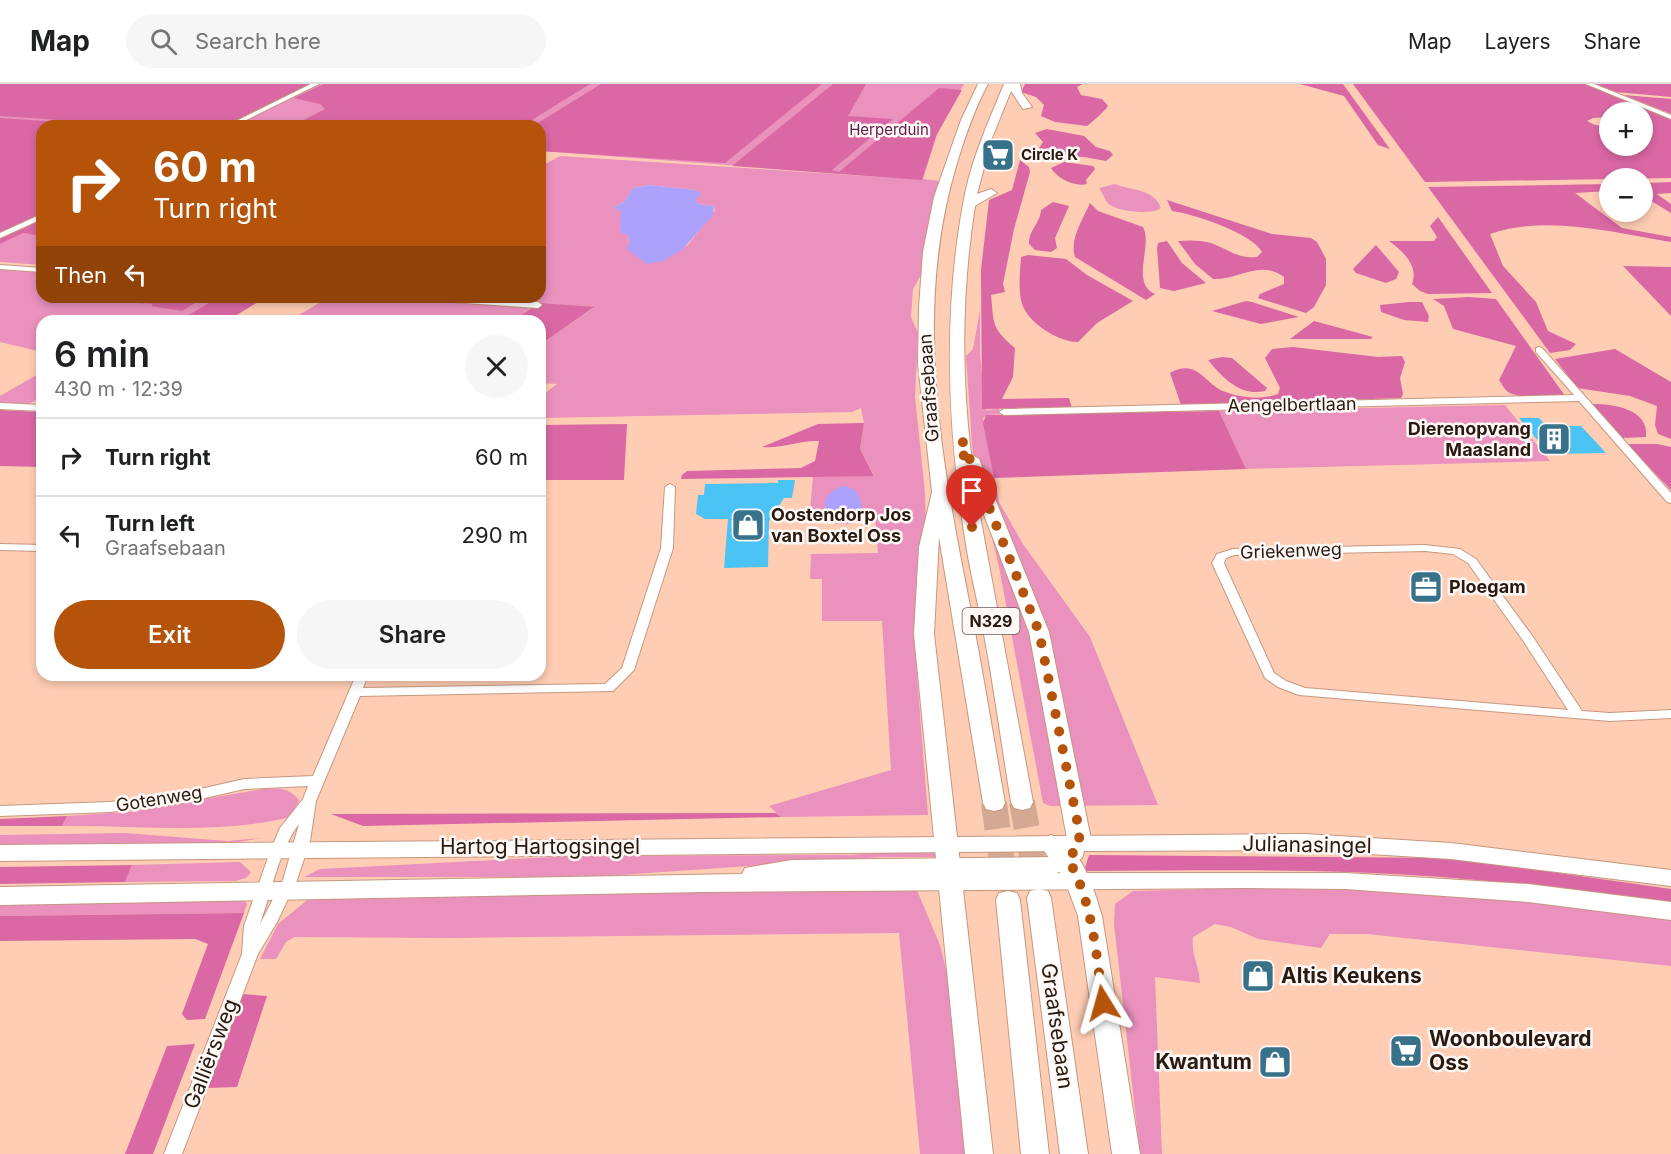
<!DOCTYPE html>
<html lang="en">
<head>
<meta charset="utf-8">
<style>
  :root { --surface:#fff; --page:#f6f6f6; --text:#202124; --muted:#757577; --line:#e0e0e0; --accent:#b45309 }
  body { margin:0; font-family:Inter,sans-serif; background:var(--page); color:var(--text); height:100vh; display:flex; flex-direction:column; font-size:22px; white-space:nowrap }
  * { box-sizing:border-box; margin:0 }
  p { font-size:20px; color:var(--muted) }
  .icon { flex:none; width:33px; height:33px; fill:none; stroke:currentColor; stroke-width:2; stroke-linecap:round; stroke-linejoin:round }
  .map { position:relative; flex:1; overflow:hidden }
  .panel { position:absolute; left:36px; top:231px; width:510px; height:366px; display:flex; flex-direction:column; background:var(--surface); border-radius:18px; box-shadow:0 3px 9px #0003 }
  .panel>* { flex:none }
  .top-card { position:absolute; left:36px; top:36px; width:510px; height:183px; border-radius:18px; box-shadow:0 3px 9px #0003; background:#b45309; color:#fff; overflow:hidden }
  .tools { position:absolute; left:1599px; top:18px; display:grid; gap:12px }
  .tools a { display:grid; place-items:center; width:54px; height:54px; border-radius:50%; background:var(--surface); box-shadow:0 3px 9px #0003; font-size:30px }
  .pin { position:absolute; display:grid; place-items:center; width:51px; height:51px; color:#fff; margin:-62px -26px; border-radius:50% 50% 50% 0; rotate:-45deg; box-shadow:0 0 6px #0007 }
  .pin .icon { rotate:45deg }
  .me { position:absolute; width:66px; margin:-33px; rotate:352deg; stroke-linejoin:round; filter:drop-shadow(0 0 4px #0008) }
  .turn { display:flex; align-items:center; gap:21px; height:126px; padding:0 18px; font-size:27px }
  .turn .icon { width:78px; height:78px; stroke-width:2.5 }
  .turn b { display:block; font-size:42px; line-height:51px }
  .then { display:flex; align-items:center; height:57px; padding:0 18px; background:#0003; gap:12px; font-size:22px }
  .round { display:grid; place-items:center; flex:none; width:63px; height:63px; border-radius:32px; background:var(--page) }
  .overview { display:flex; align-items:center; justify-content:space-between; height:102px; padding:0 18px }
  h1 { font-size:36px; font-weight:600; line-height:45px }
  .primary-button { display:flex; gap:12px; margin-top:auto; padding:12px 18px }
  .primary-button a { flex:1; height:69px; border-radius:36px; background:var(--accent); color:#fff; font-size:24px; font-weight:600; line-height:69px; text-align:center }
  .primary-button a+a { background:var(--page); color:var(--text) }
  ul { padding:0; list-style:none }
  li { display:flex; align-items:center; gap:18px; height:78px; padding:0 18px; border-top:2px solid var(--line) }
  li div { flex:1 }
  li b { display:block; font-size:22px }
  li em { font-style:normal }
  header { display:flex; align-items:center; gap:36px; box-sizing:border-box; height:84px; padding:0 30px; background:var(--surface); border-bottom:2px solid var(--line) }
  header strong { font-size:28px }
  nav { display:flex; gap:33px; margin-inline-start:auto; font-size:21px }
  .search { width:420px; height:54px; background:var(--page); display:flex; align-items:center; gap:15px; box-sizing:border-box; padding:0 21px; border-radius:33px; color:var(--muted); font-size:22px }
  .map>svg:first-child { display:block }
  .green { fill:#ea91be; fill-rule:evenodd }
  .forest { fill:#da68a5; fill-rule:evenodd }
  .water { fill:#ada2fb }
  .building { fill:#4bc3f4 }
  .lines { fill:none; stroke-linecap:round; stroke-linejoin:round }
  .primary-tunnel { stroke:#d4a993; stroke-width:26; stroke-dasharray:26 13; stroke-linecap:butt }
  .street-casing { stroke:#c6977f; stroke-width:2 }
  .secondary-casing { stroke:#c6977f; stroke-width:2 }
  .primary-casing { stroke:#c6977f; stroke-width:2 }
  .street { fill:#fff; fill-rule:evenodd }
  .secondary { fill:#fff; fill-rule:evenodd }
  .primary { fill:#fff; fill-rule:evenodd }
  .route { stroke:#b45309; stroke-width:10; stroke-dasharray:0 18 }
  .labels { text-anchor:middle; stroke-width:5; stroke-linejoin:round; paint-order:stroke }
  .far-park-label { font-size:15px; fill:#5f1841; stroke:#fef9f7 }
  .far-poi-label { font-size:15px; font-weight:bold; fill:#2a190f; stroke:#fef9f7; text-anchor:start }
  .shield { fill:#fef9f7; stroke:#6a5c55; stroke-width:1.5 }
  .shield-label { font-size:16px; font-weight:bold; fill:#2a190f }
  .street-label { font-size:18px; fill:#2a190f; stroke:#fef9f7 }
  .poi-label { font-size:18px; font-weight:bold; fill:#2a190f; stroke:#fef9f7; text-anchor:start }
  .near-street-label { font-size:21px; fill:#2a190f; stroke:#fef9f7 }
  .near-poi-label { font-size:21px; font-weight:bold; fill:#2a190f; stroke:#fef9f7; text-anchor:start }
</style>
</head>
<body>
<header>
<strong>Map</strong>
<div class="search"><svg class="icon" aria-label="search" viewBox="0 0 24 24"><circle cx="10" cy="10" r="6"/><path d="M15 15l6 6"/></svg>Search here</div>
<nav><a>Map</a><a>Layers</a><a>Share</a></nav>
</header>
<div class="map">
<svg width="1671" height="1070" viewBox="0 0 1671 1070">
  <rect width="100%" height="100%" fill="#ffcdb4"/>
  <!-- green -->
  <g class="green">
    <path d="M0 0H964L940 41 923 95 940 97 922 189 913 205 911 233 918 249 915 313 925 409 926 444 916 579 928 731 781 733 769 722 891 686 882 537H822V495H810L811 470 878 469 875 431C865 431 866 434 858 437 838 445 827 437 810 427L813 392 874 391 860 365 864 339 861 324 852 328 540 334V313L557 300 540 299V261L593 224 459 213H540V83L560 72 912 95 540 67V42H42V181L0 178ZM649 101 696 106 695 116 698 120 714 122 715 126 688 161 665 174 629 159 628 151 620 147 622 128 614 123 624 118 633 104Z"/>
    <path d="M1115 100C1132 107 1153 104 1161 124 1152 131 1118 128 1109 120 1105 117 1103 109 1099 104Z"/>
    <path d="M0 185 42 188V213H130L123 217 154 220 152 222 197 217 172 213H219L178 237H42V268L0 258Z"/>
    <path d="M329 213H388L532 223 512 237H289Z"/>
    <path d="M980 226V271L986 326 999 325 1000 330 987 331 983 334 999 418 1023 460 1090 553 1158 721 1050 722 1043 719 999 483 973 374 966 272 973 265Z"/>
    <path d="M40 289 42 312 29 320 0 319V312Z"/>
    <path d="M1505 321 1550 377 1246 385 1219 327Z"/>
    <path d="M263 705C278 704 289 703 299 716L291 733C215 751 139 741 62 742L67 732 127 728Z"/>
    <path d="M125 749 227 757 262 754 221 761H0V751Z"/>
    <path d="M941 765 943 773H882L591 793H304L320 785 573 772 850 771Z"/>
    <path d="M240 778 251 788 246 794 235 797 125 798 132 781Z"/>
    <path d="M916 804 940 861 955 921 972 1070H920L899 849 451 854 294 853 286 858 276 875H260L278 840 311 813Z"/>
    <path d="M1246 804 1402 807 1496 814 1671 835V882L1367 850H1330L1321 864 1258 855 1231 843 1215 840 1193 853C1191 874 1199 878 1200 899L1155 893 1162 1070H1140L1114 840 1115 820 1133 807Z"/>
    <path d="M243 815 247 820 244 829 0 832V819Z"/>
  </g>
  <!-- forest -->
  <g class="forest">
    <path d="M0 0H312L225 42H151L0 32Z"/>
    <path d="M324 0H590L522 42H292L325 25 320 20 294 14Z"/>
    <path d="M601 0H822L725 79 540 67V42H533Z"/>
    <path d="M833 0H866L848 32 893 35 832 86 839 88 939 4 962 6 936 52 922 96 732 82Z"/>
    <path d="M1025 0H1083L1077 3 1081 11 1102 15 1108 22C1106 26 1090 40 1087 42L1055 38 1041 32 1044 21 1036 13 1021 8Z"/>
    <path d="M1300 0H1343L1390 65 1378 61 1344 12Z"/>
    <path d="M1353 0H1585L1671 34V94L1425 98ZM1610 28H1642V62H1610L1609 42 1595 41 1587 37 1593 34 1609 33Z"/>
    <path d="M1595 0H1671V13L1616 8Z"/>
    <path d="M1624 11 1671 15V30Z"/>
    <path d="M0 34 124 42H42V129L0 149Z"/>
    <path d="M1047 45 1084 52 1096 63 1110 67 1113 71 1106 77 1084 73 1043 71 1039 64 1043 58 1035 49Z"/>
    <path d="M1020 76 1029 83 1030 88 1014 145 1003 200 1005 208 991 211C994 240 991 244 1015 264L1013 293 1002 315 1069 314 1072 324 982 325 981 186 989 116 1012 106Z"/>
    <path d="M1064 78 1093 82 1095 85 1086 96 1087 100C1074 103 1058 95 1051 84Z"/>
    <path d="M1671 98V109L1657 110 1671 120V129L1643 112V99Z"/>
    <path d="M1609 100V107L1575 109 1622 144 1671 153V158C1614 149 1547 130 1490 150L1503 182 1536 218 1548 247 1576 260 1570 266 1550 269 1428 103Z"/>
    <path d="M1167 116 1272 150 1311 154 1317 158 1326 175V201L1314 223 1306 229 1258 214 1260 210 1284 200V193C1260 175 1238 196 1213 195L1195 180 1178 157C1188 156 1201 156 1211 159 1228 165 1237 175 1257 173L1262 168C1252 149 1194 130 1172 127Z"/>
    <path d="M1053 118 1069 122 1055 154 1057 164 1051 168 1035 166 1029 160C1029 145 1040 140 1041 126Z"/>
    <path d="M1090 119 1098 127 1143 143C1153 162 1130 199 1155 210L1146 216 1075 173C1069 156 1083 135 1090 119Z"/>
    <path d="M1438 133 1492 209 1428 210 1420 207 1412 200C1419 182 1403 167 1389 157H1434L1437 153 1430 142Z"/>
    <path d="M42 135V152L23 149 0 160V155Z"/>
    <path d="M1167 157 1182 179 1206 199 1174 207 1160 204 1157 164 1158 159Z"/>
    <path d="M1376 161 1399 188 1396 195 1386 199 1356 189 1353 185Z"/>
    <path d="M1028 171 1066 175 1087 191 1133 217 1097 239 1078 258C1059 258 1029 240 1022 220 1018 207 1020 187 1021 173Z"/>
    <path d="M1623 182 1671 183V232Z"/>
    <path d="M130 213H172L198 217 182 227 151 222 153 220 122 218Z"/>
    <path d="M219 213H329L319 219 263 215 227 237H178Z"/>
    <path d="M1469 213 1496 215 1568 316C1554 316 1520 315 1508 308 1504 305 1502 300 1499 296L1516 262 1453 245 1444 222 1433 215Z"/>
    <path d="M1246 217 1252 218 1299 233 1261 240 1212 227Z"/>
    <path d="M1409 218H1422L1429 232 1428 238 1404 236 1381 228 1380 221Z"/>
    <path d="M539 219 594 223 540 261V237H512Z"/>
    <path d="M1314 237 1373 253 1371 255H1290Z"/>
    <path d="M1293 263 1378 273 1402 272 1405 278 1400 294 1403 310 1401 314 1181 321 1170 289C1197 274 1204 299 1223 307 1239 314 1262 316 1278 310L1280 304 1265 274 1272 265Z"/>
    <path d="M1615 265 1671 298V355L1658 350 1655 341 1657 322 1630 312 1577 304 1555 275Z"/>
    <path d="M1222 273 1232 274 1267 304 1265 307C1240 313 1222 293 1208 276Z"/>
    <path d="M1591 320C1612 320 1649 324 1646 353L1622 354Z"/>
    <path d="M0 326 42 328V383L0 382Z"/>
    <path d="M1219 327 1246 385 994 394 983 339 986 331Z"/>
    <path d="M864 339 860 365 874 392 681 395 682 391 687 387 801 384 815 377 819 357C799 356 782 365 762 363L818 340Z"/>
    <path d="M627 340 624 396H540V341Z"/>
    <path d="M1627 360H1657L1671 363V406Z"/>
    <path d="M776 729 781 733 363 742 331 730Z"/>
    <path d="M67 732 62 742H0V735Z"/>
    <path d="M1089 771 1453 774 1671 805V820C1565 803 1456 792 1349 788 1261 785 1172 787 1084 787Z"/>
    <path d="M132 781 125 798 0 800V783Z"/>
    <path d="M244 829 205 935 187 936 182 930 208 860 195 855 0 857V832Z"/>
    <path d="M242 910 267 912 237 1003 207 1004Z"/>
    <path d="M195 960 153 1070H125L167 962Z"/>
  </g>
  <!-- water -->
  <g class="water">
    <path d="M649 101 696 106 701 110 695 116 698 120 714 122 713 131 682 166 663 177 647 180 627 165 629 159 628 151 620 148 621 128 614 123 624 118 633 104Z"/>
    <path d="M842 402C860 404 861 414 862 429L846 436 825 431C823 414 827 409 842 402Z"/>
  </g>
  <!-- building -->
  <g class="building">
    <path d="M1519 334H1539L1546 342H1581L1606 369 1549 370Z"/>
    <path d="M778 396H795L792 414H784L769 437 768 483 724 484 728 435H705L696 430 698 411H704L705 400 778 399Z"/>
  </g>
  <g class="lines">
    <!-- primary-tunnel -->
    <g class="primary-tunnel">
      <path d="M1022 718 1037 799"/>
      <path d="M994 719 1005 800"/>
    </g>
    <!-- street casing -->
    <g class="street-casing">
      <g id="street">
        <path d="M311 0H319L234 42H226Z"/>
        <path d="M1586 0H1594L1671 31V35Z"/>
        <path d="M42 130V135L0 154V149Z"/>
        <path d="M0 181 42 184V188L0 185Z"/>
        <path d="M417 213H458L538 218 542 221 538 224 421 216Z"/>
        <path d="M1539 263 1542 264 1671 409V419L1667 418 1579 317 1004 331 999 328 1004 325 1574 311 1536 268V264Z"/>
        <path d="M0 319 42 321V327L0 325Z"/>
        <path d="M670 400 675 403 673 464 634 586 613 607 360 612 316 717 310 757 297 796 277 838 258 870 182 1070H164L242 870 244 842 271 765 280 744 303 715 308 702 244 705 183 719 110 728 0 732V722L110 718 183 709 244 695 313 692 356 591H368L363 604 605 600 622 584 661 464 665 403ZM299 740 283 796 260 840C271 809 279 766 299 740Z"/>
        <path d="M0 460 42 461V467L0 466Z"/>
        <path d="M1425 461 1460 465 1476 475 1533 553 1582 627 1610 629 1671 626V634L1610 637 1299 611 1278 603 1265 594 1212 479 1217 470 1233 465ZM1425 467 1453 470 1468 479 1524 558 1568 626 1305 604 1286 597 1274 589 1224 479 1226 474 1234 471Z"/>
      </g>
    </g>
    <!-- secondary casing -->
    <g class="secondary-casing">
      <path id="secondary" d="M1305 750 1451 759 1671 786V802L1451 775 1305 766 1084 767 1082 774 1057 789H1345L1528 800 1671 818V836L1528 818 1345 805 1244 804 704 808 0 821V803L742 790 745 784 792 776 1051 773 1059 767 0 777V761Z"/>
    </g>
    <!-- primary casing -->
    <g class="primary-casing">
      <g id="primary">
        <path d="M978 0H988C975 24 966 50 958 76 911 227 942 380 972 532 984 594 994 657 1005 719L1002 725 994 727 986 725 983 719 939 453 934 550 993 1070H965L914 550 919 463 932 408 918 280 919 224 923 168 934 113 961 36Z"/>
        <path d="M1004 0H1020L1022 9 1032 23 1023 25 1011 7 992 54 977 110 991 105 997 109 975 122C962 205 961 287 971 370L979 375 1049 548 1092 760 1088 766 1080 769 1072 766 1068 760 1029 548 976 410 1033 718 1030 724 1022 726 1014 724 1011 718C1002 664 995 610 985 556 980 527 972 497 967 467 948 352 942 235 963 120 970 78 988 39 1004 0Z"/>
        <path d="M1051 751C1081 760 1094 805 1102 832L1140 1070H1112L1078 832 1064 794 1039 760 1043 754Z"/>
        <path d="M1039 805 1048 807 1051 814 1088 1070H1060L1027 814 1030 807Z"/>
        <path d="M1008 807 1017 809 1020 816 1049 1070H1021L996 816 999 809Z"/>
      </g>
    </g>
    <!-- street -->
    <use href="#street" class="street"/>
    <!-- secondary -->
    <use href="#secondary" class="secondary"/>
    <!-- primary -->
    <use href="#primary" class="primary"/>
  </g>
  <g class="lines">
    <!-- route -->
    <path class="route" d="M972 443 962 356 1039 548 1077 736 1080 760 1068 775C1093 818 1096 870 1103 919"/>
  </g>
  <!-- icons -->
  <defs>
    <g id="supermarket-square" transform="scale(1.725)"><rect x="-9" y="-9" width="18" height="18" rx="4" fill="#37718a" stroke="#fef9f7"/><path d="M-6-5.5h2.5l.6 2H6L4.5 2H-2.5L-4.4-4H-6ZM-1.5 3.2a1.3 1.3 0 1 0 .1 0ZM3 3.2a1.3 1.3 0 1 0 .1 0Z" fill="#fff"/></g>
    <g id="building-square" transform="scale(1.725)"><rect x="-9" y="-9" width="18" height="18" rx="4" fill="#37718a" stroke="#fef9f7"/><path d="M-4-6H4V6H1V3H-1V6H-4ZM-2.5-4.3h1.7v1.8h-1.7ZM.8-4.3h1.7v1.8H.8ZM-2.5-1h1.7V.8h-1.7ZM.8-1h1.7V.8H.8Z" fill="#fff"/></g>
    <g id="shop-square" transform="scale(1.725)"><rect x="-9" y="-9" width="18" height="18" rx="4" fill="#37718a" stroke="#fef9f7"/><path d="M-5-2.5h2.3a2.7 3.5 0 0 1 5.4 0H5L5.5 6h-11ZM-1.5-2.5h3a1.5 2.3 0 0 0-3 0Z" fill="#fff"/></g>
    <g id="office-square" transform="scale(1.725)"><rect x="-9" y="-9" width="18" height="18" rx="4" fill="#37718a" stroke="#fef9f7"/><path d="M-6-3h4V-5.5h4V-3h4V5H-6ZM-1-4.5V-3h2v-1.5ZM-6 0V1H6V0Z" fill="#fff"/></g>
  </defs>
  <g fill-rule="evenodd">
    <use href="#supermarket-square" x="998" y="71"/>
    <use href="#building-square" x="1554" y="355"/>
    <use href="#shop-square" x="748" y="441"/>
    <use href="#office-square" x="1426" y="503"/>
    <use href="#shop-square" x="1258" y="892"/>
    <use href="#supermarket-square" x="1406" y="967"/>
    <use href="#shop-square" x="1275" y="978"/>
  </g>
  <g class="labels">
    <!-- far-park labels -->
    <g class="far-park-label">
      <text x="889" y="51">Herperduin</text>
    </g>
    <!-- far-poi labels -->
    <g class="far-poi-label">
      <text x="1021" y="76">Circle K</text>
    </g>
    <!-- shield labels -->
    <rect class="shield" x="962.5" y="524" width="57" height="26" rx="4.5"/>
    <g class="shield-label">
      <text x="991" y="543">N329</text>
    </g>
    <!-- street labels -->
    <g class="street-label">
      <text transform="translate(929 304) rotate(-94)" y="6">Graafsebaan</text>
      <text transform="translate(1292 321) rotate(-1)" y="6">Aengelbertlaan</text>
      <text transform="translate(1291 467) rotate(-2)" y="6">Griekenweg</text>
      <text transform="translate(159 715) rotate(-9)" y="6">Gotenweg</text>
    </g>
    <!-- poi labels -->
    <g class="poi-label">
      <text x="1531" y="351" text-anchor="end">Dierenopvang<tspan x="1531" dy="21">Maasland</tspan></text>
      <text x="771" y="437">Oostendorp Jos<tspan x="771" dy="21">van Boxtel Oss</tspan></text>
      <text x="1449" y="509">Ploegam</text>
    </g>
    <!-- near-street labels -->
    <g class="near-street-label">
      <text transform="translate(1307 761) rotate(1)" y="7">Julianasingel</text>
      <text x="540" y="770">Hartog Hartogsingel</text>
      <text transform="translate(1057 942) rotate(82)" y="7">Graafsebaan</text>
      <text transform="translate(211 970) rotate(-69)" y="7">Galliërsweg</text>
    </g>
    <!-- near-poi labels -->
    <g class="near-poi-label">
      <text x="1281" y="899">Altis Keukens</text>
      <text x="1429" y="962">Woonboulevard<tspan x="1429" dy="24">Oss</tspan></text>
      <text x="1252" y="985" text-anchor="end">Kwantum</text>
    </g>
  </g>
</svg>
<div class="tools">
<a>+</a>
<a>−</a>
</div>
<div class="pin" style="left:972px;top:443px;background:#d93025"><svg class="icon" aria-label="arrive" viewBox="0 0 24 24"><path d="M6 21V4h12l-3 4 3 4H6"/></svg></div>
<svg class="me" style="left:1103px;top:919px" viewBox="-20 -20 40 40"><path d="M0-17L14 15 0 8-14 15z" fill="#b45309" stroke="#fff" stroke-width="4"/></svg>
<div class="top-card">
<div class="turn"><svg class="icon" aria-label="right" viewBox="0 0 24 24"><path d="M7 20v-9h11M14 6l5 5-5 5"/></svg><div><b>60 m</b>Turn right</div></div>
<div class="then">Then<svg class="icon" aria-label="left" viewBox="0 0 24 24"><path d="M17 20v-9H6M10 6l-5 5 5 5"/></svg></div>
</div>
<section class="panel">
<div class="overview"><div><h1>6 min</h1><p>430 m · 12:39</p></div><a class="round"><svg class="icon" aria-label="close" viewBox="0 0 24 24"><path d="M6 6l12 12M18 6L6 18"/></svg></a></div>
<ul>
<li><svg class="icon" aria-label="right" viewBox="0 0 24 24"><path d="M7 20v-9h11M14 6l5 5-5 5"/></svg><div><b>Turn right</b></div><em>60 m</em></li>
<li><svg class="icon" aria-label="left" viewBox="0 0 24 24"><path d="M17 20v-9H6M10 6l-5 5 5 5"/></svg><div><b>Turn left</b><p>Graafsebaan</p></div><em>290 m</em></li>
</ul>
<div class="primary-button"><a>Exit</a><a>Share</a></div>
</section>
</div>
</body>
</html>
